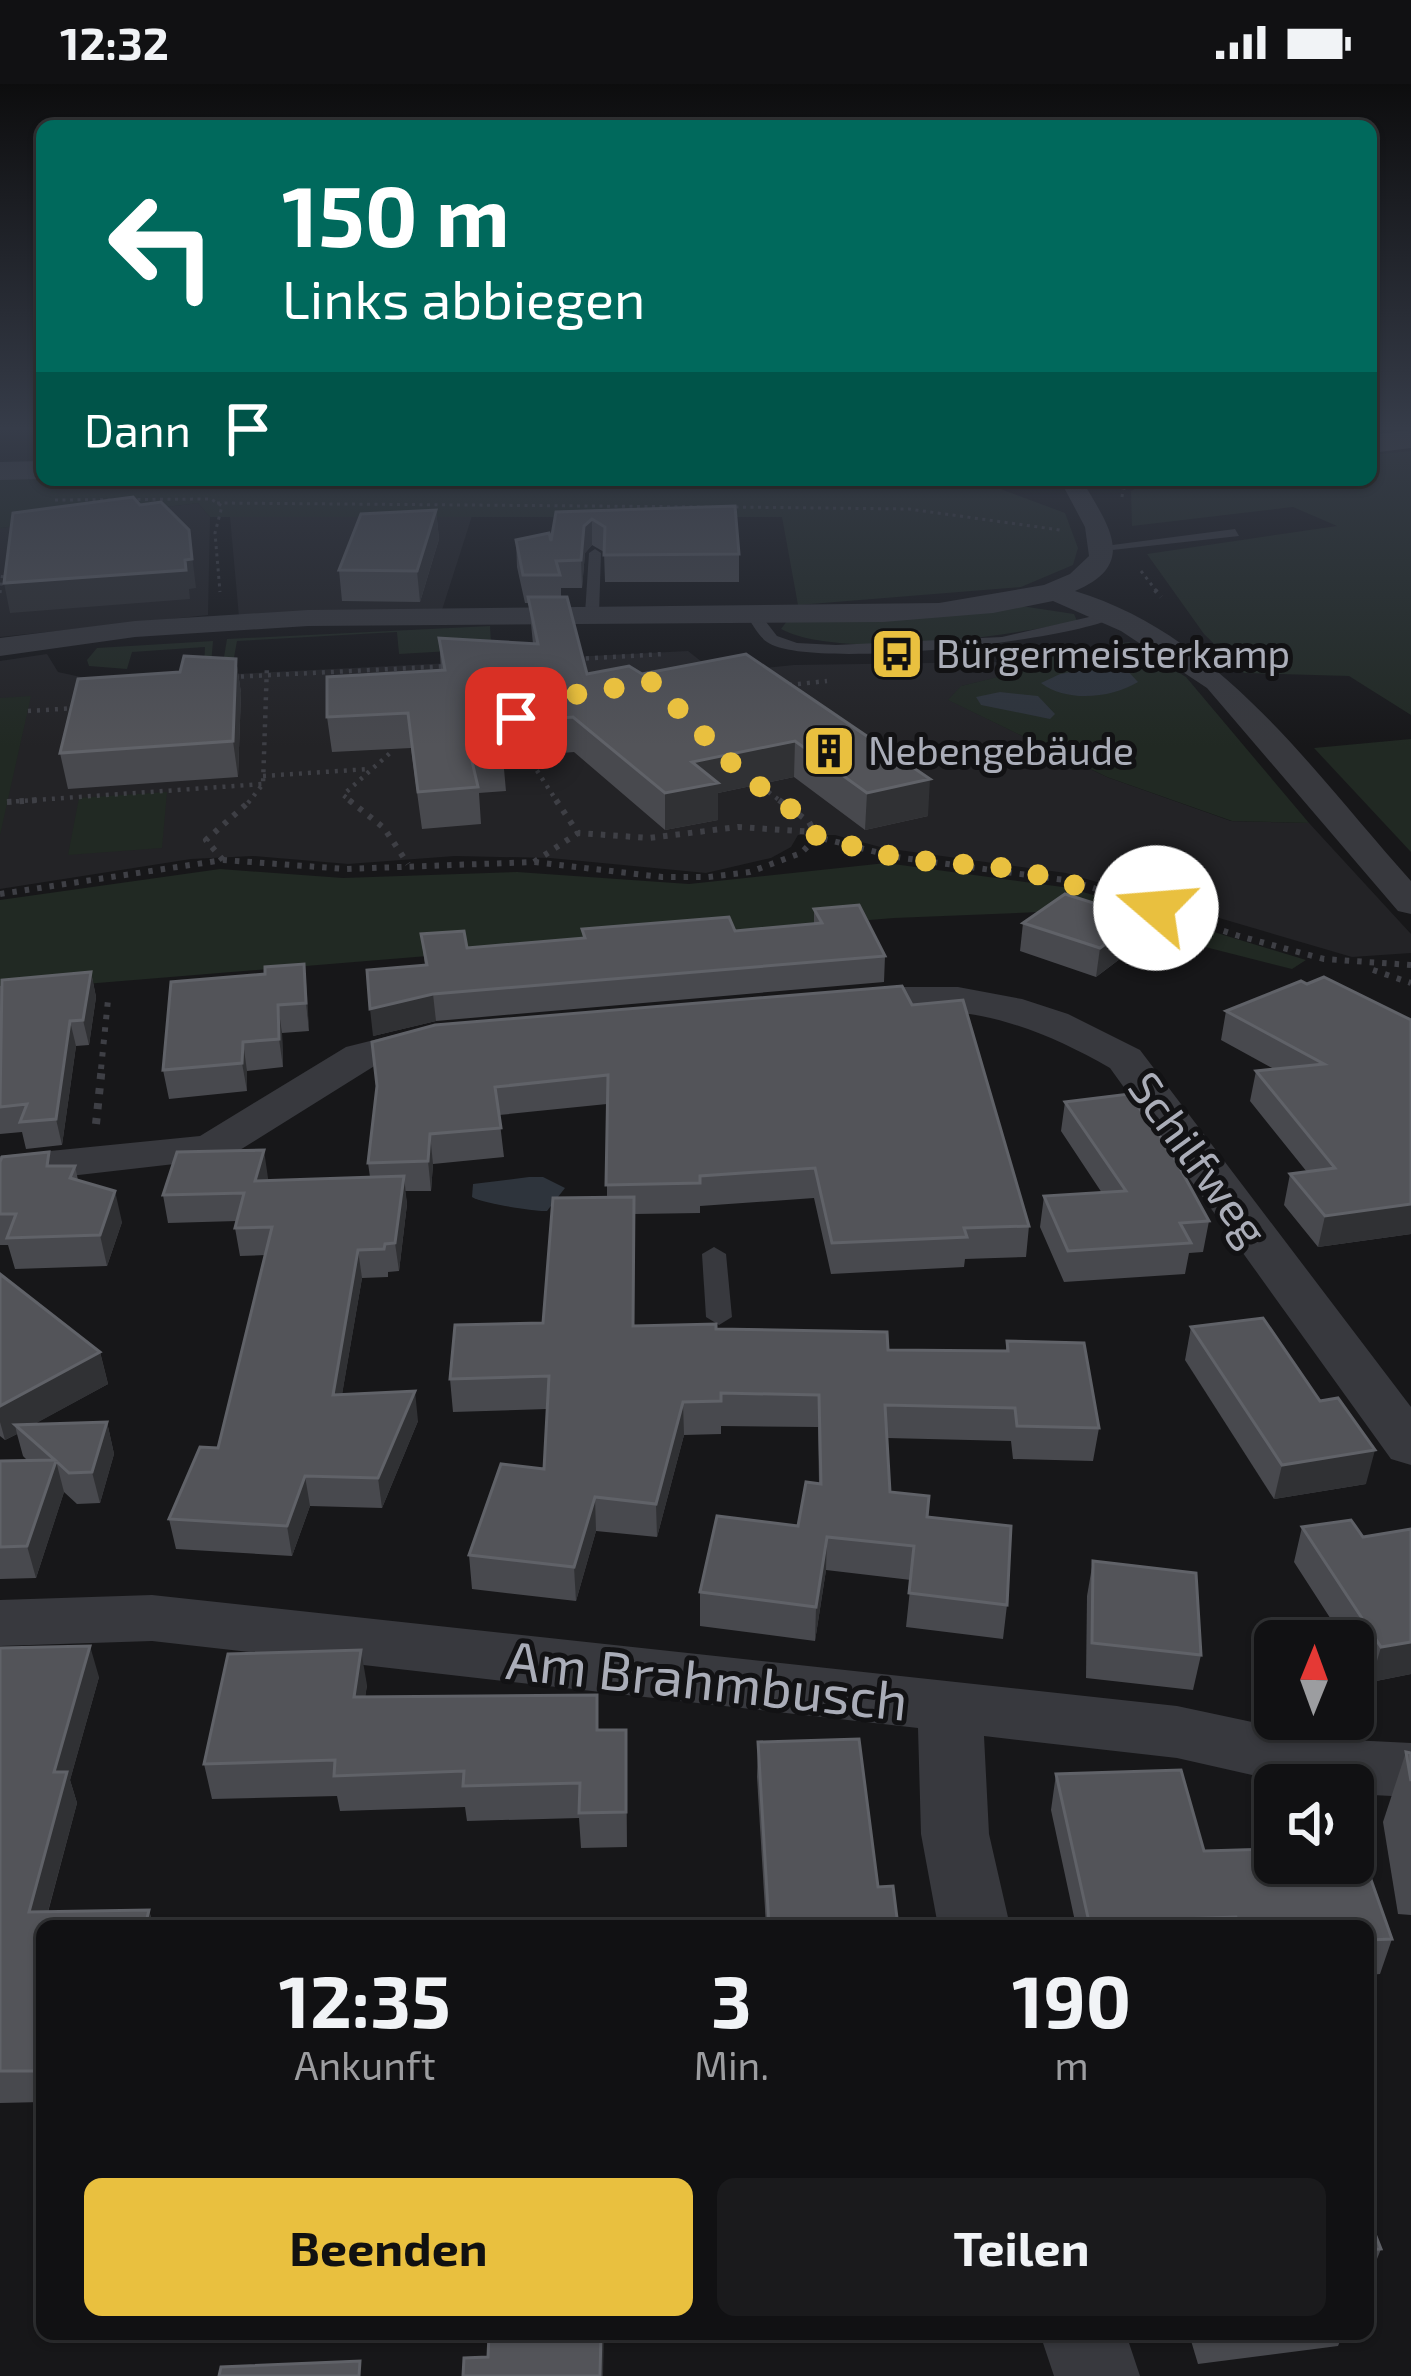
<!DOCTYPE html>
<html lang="de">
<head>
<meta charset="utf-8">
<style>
  :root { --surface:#111113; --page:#1a1a1c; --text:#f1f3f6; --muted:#9c9da0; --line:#303133; --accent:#e9c03f }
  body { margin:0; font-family:"Exo 2",sans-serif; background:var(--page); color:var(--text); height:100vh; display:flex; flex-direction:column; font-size:45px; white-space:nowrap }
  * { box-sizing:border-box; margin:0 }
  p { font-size:39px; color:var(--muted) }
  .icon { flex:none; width:66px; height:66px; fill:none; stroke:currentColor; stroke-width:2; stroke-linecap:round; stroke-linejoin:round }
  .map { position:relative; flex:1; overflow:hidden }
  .sheet { position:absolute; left:36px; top:1836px; width:1338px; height:420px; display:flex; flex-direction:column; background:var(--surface); border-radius:18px; box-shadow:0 3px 9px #0004,0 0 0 3px var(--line) }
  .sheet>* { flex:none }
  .hud { position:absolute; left:36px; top:36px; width:1341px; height:366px; border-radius:18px; box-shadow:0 3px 9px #0004,0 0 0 3px var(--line); background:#00695c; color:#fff; overflow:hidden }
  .needle { width:78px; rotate:1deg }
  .controls { position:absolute; left:1254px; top:1536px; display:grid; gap:24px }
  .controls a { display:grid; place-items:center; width:120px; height:120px; border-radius:18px; background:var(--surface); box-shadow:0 3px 9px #0004,0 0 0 3px var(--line); font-size:60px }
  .pin { position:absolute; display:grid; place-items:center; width:102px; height:102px; color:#fff; margin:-51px; border-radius:24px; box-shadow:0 6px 18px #0006 }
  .me { position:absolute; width:132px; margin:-66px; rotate:288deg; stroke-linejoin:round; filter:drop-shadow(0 0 9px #0008) }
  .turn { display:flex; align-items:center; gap:42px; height:252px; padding:0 48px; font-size:54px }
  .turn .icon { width:156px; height:156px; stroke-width:2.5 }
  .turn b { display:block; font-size:84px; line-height:102px }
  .then { display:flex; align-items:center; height:114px; padding:0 48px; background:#0003; gap:24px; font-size:45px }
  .eta { display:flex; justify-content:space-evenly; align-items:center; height:204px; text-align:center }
  .eta b { font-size:72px; font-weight:700; line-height:84px }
  .cta { display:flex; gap:24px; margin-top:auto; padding:24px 48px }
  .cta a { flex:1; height:138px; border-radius:18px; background:var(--accent); color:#111; font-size:48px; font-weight:700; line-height:138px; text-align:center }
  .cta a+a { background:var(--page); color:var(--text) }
  .status { display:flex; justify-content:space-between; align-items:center; height:84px; padding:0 60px; background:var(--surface); direction:ltr }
  .status svg { height:33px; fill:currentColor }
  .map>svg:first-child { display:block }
  .built { fill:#232326 }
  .green { fill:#212923 }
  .water { fill:#2e343c }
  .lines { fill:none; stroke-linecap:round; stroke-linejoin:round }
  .path-far3 { stroke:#3e3f45; stroke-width:3; stroke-dasharray:3 4.5; stroke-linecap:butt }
  .path-far2 { stroke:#3e3f45; stroke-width:4.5; stroke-dasharray:3 6; stroke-linecap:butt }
  .path-far1 { stroke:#3e3f45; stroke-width:6; stroke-dasharray:4.5 8; stroke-linecap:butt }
  .path { stroke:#3e3f45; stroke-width:8; stroke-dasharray:6 9; stroke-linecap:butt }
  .lane { fill:#38393e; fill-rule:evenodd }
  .street { fill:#38393e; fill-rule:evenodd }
  .secondary { fill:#46474e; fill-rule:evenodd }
  .wall { fill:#48494e }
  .shaded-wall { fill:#303134 }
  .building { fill:#535459; stroke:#606268; stroke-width:3 }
  .route { stroke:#e9c03f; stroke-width:21; stroke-dasharray:0 37.8 }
  .labels { text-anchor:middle; stroke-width:10; stroke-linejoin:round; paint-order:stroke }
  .far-poi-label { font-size:39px; fill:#aaadb8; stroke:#121214; text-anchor:start }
  .street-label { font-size:45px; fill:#aaadb8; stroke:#121214 }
  .near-street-label { font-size:54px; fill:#aaadb8; stroke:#121214 }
</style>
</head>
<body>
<div class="status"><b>12:32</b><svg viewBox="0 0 49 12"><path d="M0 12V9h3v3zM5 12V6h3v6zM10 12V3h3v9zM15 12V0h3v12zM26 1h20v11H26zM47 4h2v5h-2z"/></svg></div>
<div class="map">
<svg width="1411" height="2292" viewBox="0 0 1411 2292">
  <rect width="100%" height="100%" fill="#171719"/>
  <!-- built -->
  <g class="built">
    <path d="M198 419 210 433 208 531 0 553V444Z"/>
    <path d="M472 432 441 529 239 533 230 433Z"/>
    <path d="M688 567 716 589 794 581 997 578 1016 589 962 602 949 616 1107 693 1231 737 1309 739 1411 850V869L1352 873 1066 789 884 764 835 751H798L791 763 771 774 706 789 550 774 455 772 348 780 253 772 191 775 0 805V577L47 570 58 588 99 597Z"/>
  </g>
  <!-- green -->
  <g class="green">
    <path d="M1411 367V631L1349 592 1244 589 1204 550 1147 470 1337 442 1293 423 1132 442 1131 407 1152 396H1371V371Z"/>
    <path d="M42 393 716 401 982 398 1065 429 1078 464 1073 481 1021 503 798 521 782 433H210L198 419 0 444V394Z"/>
    <path d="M1021 522 1074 530 1077 537C1008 552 843 577 781 545L787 537Z"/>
    <path d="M490 542 491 559 468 566 399 570 397 548 237 557 233 579H223L227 555Z"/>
    <path d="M213 557 211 580 204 581 205 563 132 568 127 585 89 582 87 576 97 564Z"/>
    <path d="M1129 558 1186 593 1309 739 1232 737 1107 693 948 616 961 602 1014 589 997 578Z"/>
    <path d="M31 612 0 751V614Z"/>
    <path d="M1411 655V768L1314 664Z"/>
    <path d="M167 708 162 764 68 771 79 714Z"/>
    <path d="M886 779 1070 804 1306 876 1292 885 1064 827 894 834 0 907V816L220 785 343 794 517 788 689 800Z"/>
  </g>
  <!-- water -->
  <g class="water">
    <path d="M1107 581 1125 584 1138 598C1112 614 1067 619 1041 599L1060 590Z"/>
    <path d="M1000 608 1038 612 1055 630 1050 635 981 621 976 613Z"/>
    <path d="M529 1093H543L565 1104 547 1127C536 1128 481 1119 472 1113L473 1100Z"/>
  </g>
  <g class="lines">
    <!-- path-far3 -->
    <g class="path-far3">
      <path d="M1122 413 1123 405 1140 396"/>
      <path d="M55 416 211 415 222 422 215 449 220 508"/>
      <path d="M217 419 713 423"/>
      <path d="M728 423 909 425 1060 446"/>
      <path d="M1141 487 1158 509"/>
      <path d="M0 509 3 487"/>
    </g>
    <!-- path-far2 -->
    <g class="path-far2">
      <path d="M1155 506 1161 513"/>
      <path d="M577 575 664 570"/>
      <path d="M232 593 451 582"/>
      <path d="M789 601 827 597"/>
      <path d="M28 627 77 624"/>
      <path d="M532 679 558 719"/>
      <path d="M263 692 369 685"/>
      <path d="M754 697 783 719"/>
      <path d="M7 718 263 700"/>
      <path d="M248 719 263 700 267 581"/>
      <path d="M353 719 343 711 390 669"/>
    </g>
    <!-- path-far1 -->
    <g class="path-far1">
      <path d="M349 716 384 744 408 780"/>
      <path d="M556 716 578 749 649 754 738 743 814 748"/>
      <path d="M779 716 809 738 817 753"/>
      <path d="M7 718 38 716"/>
      <path d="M223 776 206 756 251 716"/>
      <path d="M534 778 578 749"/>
      <path d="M0 810 223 776 346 785 534 778 662 793H708L750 788 801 769 817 753 896 773 1072 797 1239 852 1324 875 1411 881"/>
      <path d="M1373 886 1411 899"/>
      <path d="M101 985 108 916"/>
    </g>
    <!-- path -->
    <path class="path" d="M96 1040 102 982"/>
    <!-- lane -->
    <g class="lane">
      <path d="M1235 445 1239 452 1103 467 1097 463Z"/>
      <path d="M595 465 601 469 599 530 592 534 585 530 589 469Z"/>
      <path d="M746 525H756L777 552 797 559 836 561 1002 553 1111 528 1118 532C1073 557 808 587 767 558 758 552 751 537 744 528Z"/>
      <path d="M714 1163 726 1170 732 1233 719 1241 706 1233 702 1170Z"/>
    </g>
    <!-- street -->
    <g class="street">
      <path d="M1060 396H1082C1107 440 1140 480 1075 507 1221 551 1313 688 1411 797V830L1398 827 1207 604 1121 547 1053 517 993 529 883 538 308 542 135 553 0 572V554L135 537 308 526 939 519 1044 501 1070 490 1089 472 1085 443Z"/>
      <path d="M886 903H958L1022 915 1068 930 1140 966 1411 1323V1381L1391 1375 1110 984C1050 950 994 927 924 926 893 926 859 934 830 927L824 918 830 909Z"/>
      <path d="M434 941 449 944 455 953 449 962 376 981 227 1074 0 1100V1072L200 1052 346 963Z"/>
      <path d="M152 1511 1177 1622 1331 1655 1411 1659V1713L1353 1710V1701H1297L1177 1674 984 1652 989 1750 1010 1842H938L921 1750 918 1644 152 1557 0 1562V1516Z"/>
      <path d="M1040 2250H1126L1140 2292H1054Z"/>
    </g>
    <!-- secondary -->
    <g class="secondary">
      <path d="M1411 346V364L1371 369V351Z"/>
      <path d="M42 377V395L0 396V378Z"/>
    </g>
  </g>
  <!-- wall -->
  <g class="wall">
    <path d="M436 426 439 455 420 518 342 517 339 486Z"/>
    <path d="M556 428 739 470V498H605L604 468 592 461 585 469 582 504H561V513L587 590H642L746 570 928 732 865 746 794 693 718 709V736L665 746 574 668 503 674 506 707 479 709 481 740 422 745 411 664 332 668 327 633 441 586 439 554 533 560 529 519H525L517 483 516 456 551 457Z"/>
    <path d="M236 575 241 609 238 693 68 705 60 669 180 588Z"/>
    <path d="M814 825 885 872 884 898 436 937 373 952 425 882 421 850 467 864 583 854 582 845 735 847 814 840Z"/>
    <path d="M1141 834 1137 862 1096 893 1020 867 1023 839Z"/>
    <path d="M304 880 309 947 282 949 283 983 247 987V1007L169 1015 163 986 265 890Z"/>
    <path d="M91 888 96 913 89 961 76 962 62 1061 26 1065 22 1048 0 1050V902Z"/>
    <path d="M902 902 1029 1142 1026 1173 965 1175 964 1183 831 1190 814 1114 700 1122V1129L634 1130V1242L716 1245 888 1266 1006 1267 1007 1257 1099 1344 1093 1377 1013 1375 1011 1357 887 1354 890 1408 927 1433 1007 1521 1003 1555 906 1543 911 1496 826 1486 815 1557 700 1542V1508L798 1442 819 1400 818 1343 721 1342V1350L684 1351 657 1453 596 1447 576 1517 472 1505 469 1471 544 1385 547 1325 453 1328 450 1295 543 1239 607 1113V1020L499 1031 504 1073 433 1080 431 1107H405L407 1120 399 1187 388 1188V1193L362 1194 342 1310 418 1337 382 1424 310 1422 292 1472 176 1465 169 1435 218 1364 266 1171 240 1172 235 1144 237 1137 168 1139 163 1111 268 1094 267 1097 370 1093 368 1079 377 1002Z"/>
    <path d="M1226 927 1411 936V1150L1318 1163 1284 1121 1290 1090 1307 1088 1250 1017 1256 987 1274 985 1221 956Z"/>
    <path d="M1065 1018 1209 1137 1203 1168 1189 1169 1185 1190 1064 1198 1040 1143 1044 1112 1102 1109 1061 1047Z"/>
    <path d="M0 1078 53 1082H75L78 1096 122 1138 107 1182 15 1185 8 1161H0Z"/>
    <path d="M0 1190 100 1268 108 1300 34 1340 107 1338 114 1370 100 1419 77 1420 64 1408 36 1494 0 1495V1377H28L23 1372 17 1350 5 1356 0 1352Z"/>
    <path d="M1191 1243 1366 1400 1274 1415 1185 1276Z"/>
    <path d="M1302 1443 1363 1453 1411 1445V1590L1371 1598 1353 1570V1557H1345L1294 1478Z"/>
    <path d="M1093 1477 1201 1571 1193 1606 1086 1594 1087 1512Z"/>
    <path d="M0 1564 99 1593 70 1696 77 1719 48 1828 149 1826 153 1842H42V2018L0 2019Z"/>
    <path d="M367 1601 365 1613 599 1646H626L627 1763 581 1764 579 1734 467 1737 465 1723 340 1727 337 1712 212 1715 204 1680Z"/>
    <path d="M758 1658 878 1803 898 1842H766L757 1693Z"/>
    <path d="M1406 1668 1411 1669V1831L1398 1830 1383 1738Z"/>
    <path d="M1181 1686 1204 1767 1275 1765V1779H1353V1773H1363L1392 1855 1380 1890 1368 1891V1842H1076L1051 1726 1056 1690Z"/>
    <path d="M1368 2132 1381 2165 1368 2197Z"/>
    <path d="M1189 2250H1343L1338 2262 1198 2280Z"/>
  </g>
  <!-- shaded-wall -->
  <g class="shaded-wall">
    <path d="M436 426 439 455 420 518 417 487Z"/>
    <path d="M592 435V461L585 469 582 504 581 476 584 442Z"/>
    <path d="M189 446 196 504 189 505 190 515 10 529 4 499 185 476Z"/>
    <path d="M236 575 241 609 238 693 233 657Z"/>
    <path d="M795 657 794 693 718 709V736L665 746V709L692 678Z"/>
    <path d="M930 695 928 732 865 746 867 709Z"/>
    <path d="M1141 834 1137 862 1096 893 1100 864Z"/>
    <path d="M304 880 307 907 309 947 306 919Z"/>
    <path d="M91 888 96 913 89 961 83 936Z"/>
    <path d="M433 910 436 937 373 952 370 925Z"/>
    <path d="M278 921 282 949 283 983 279 955Z"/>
    <path d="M70 937 76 962 62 1061 56 1035Z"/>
    <path d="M243 958 247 987V1007L242 979Z"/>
    <path d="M430 1050 433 1080 431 1107 428 1077Z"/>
    <path d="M264 1066 268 1094 260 1125 255 1097Z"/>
    <path d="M404 1092 407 1120 399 1187 395 1159Z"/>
    <path d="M115 1107 122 1138 107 1182 100 1151Z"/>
    <path d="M1411 1120V1150L1318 1163 1325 1132Z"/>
    <path d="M358 1166 362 1194 337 1340 333 1311Z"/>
    <path d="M100 1268 108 1300 22 1347 15 1341 17 1350 5 1356 0 1338V1322Z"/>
    <path d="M415 1307 418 1337 382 1424 378 1394Z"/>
    <path d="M683 1318 684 1351 657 1453 656 1420Z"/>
    <path d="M107 1338 114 1370 100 1419 92 1388Z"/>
    <path d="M1375 1366 1366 1400 1274 1415 1282 1381Z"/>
    <path d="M56 1377 64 1408 36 1494 27 1462Z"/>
    <path d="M305 1392 310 1422 292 1472 287 1442Z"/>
    <path d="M595 1413 596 1447 576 1517 574 1483Z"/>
    <path d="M827 1453 826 1486 815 1557 816 1523Z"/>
    <path d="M1411 1558V1590L1371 1598 1381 1563Z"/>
    <path d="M90 1562 99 1593 70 1696 77 1719 44 1842 29 1828 54 1688Z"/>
    <path d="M361 1566 367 1601 360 1648 354 1613Z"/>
    <path d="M149 1826 153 1842H145Z"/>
    <path d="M601 2250H604L603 2292H600Z"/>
  </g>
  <!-- building -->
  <g class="building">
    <path d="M133 413 140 421 161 418 189 446 192 475 185 476 186 486 4 499 13 429Z"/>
    <path d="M735 422 739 470 604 471 605 443 592 435 584 442 581 476 556 477 560 491H523L516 456 549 449 551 457 556 428Z"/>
    <path d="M436 426 417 487 339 486 361 430Z"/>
    <path d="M528 513H567L587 590 629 582 642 590 746 570 930 695 867 709 795 657 692 678 718 699 665 709 573 633 495 639 503 671 471 673 478 703 418 708 408 629 327 633V593L445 586 439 554 538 560Z"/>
    <path d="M184 572 236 575 233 657 60 669 78 595 180 588Z"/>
    <path d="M1065 810 1141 834 1100 864 1023 839Z"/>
    <path d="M859 821 885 872 433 910 370 925 367 886 427 881 421 850 464 847 467 864 585 854 582 845 729 833 735 847 822 839 814 825Z"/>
    <path d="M304 880 306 919 278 921 279 955 243 958 242 979 163 986 171 898 265 890V883Z"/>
    <path d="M91 888 83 936 70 937 56 1035 20 1038 27 1020 0 1023 2 896Z"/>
    <path d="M1324 893 1411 936V1120L1325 1132 1290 1090 1335 1084 1256 987 1324 980 1226 927 1301 897 1307 900Z"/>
    <path d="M902 902 912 921 963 916 1029 1142 964 1144 967 1153 832 1159 815 1084 700 1092V1099L606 1101 608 991 495 1003 501 1044 430 1050 428 1077 368 1079 377 1002 372 958 435 941Z"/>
    <path d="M1129 1010 1170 1066 1209 1137 1180 1139 1191 1159 1068 1167 1044 1112 1126 1107 1065 1018Z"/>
    <path d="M264 1066 255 1097 404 1092 395 1159 385 1160 384 1165 358 1166 333 1311 415 1307 378 1394 305 1392 287 1442 169 1435 200 1363 218 1364 272 1143 235 1144 244 1109 163 1111 177 1068Z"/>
    <path d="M49 1068 47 1082H75L70 1094 115 1107 100 1151 7 1154 16 1130H0V1078L2 1073Z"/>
    <path d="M634 1113 633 1242 716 1240V1245L887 1248 888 1266 1008 1267 1007 1257 1084 1259 1099 1344 1017 1342 1015 1324 885 1321 890 1408 929 1412 927 1433 1011 1442 1007 1521 909 1509 914 1462 827 1453 816 1523 700 1508 717 1432 798 1442 806 1398 821 1400 819 1311 721 1309V1317L683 1318 656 1420 595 1413 574 1483 469 1471 501 1380 544 1385 549 1292 450 1295 455 1241 543 1239 553 1114Z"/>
    <path d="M0 1190 100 1268 0 1322Z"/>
    <path d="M1263 1234 1320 1317 1338 1314 1375 1366 1282 1381 1191 1243Z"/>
    <path d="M107 1338 92 1388 69 1389 56 1377 27 1462 0 1463V1377L55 1376 15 1341Z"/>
    <path d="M1351 1436 1363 1453 1411 1445V1558L1381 1563 1302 1443Z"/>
    <path d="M1093 1477 1196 1489 1201 1571 1092 1559Z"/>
    <path d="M90 1562 54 1688H67L29 1828 149 1826 145 1842H42V1987H0V1564Z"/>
    <path d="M361 1566 354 1613 597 1611V1646H626V1728L579 1729 580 1699 463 1702 464 1687 334 1692 335 1676 204 1680 228 1570Z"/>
    <path d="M859 1655 878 1803 893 1802 898 1842H769L758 1658Z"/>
    <path d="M1406 1668 1411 1669V1697Z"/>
    <path d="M1181 1686 1204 1767 1275 1765V1779H1353V1773H1363L1392 1855 1368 1856V1842H1239L1236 1833 1089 1838 1056 1690Z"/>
    <path d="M1368 2132 1381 2165 1368 2166Z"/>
    <path d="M489 2250H601L600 2292H463L464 2274 488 2273Z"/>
    <path d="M360 2277 359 2292H219L221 2283Z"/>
  </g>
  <!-- sky -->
  <linearGradient id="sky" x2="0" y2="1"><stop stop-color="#0d0d0e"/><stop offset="0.52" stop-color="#363c49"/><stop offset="1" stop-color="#363c49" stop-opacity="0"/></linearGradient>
  <rect width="1411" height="662" fill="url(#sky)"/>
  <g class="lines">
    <!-- route -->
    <path class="route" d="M516 634V620L652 598 741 689 809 738 817 753 903 775 1017 785 1156 824"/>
  </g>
  <!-- icons -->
  <defs>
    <g id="bus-square" transform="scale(2.7)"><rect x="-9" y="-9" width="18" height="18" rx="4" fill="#e9c03f" stroke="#121214"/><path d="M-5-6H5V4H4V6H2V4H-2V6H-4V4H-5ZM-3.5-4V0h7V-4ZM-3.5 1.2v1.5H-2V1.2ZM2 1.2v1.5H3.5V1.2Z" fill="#111"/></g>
    <g id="building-square" transform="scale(2.7)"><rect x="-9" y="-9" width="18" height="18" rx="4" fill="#e9c03f" stroke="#121214"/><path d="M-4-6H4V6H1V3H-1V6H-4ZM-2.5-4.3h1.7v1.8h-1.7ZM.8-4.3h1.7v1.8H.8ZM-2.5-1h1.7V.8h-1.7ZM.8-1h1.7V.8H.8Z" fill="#111"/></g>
  </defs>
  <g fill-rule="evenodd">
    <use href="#bus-square" x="897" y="570"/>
    <use href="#building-square" x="829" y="667"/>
  </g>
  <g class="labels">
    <!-- far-poi labels -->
    <g class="far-poi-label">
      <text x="936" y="584">Bürgermeisterkamp</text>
      <text x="868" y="681">Nebengebäude</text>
    </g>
    <!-- street labels -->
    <g class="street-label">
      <text transform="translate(1198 1075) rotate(54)" y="16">Schilfweg</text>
    </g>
    <!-- near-street labels -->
    <g class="near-street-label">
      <text transform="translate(707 1597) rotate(6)" y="19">Am Brahmbusch</text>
    </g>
  </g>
</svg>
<div class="controls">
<a><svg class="needle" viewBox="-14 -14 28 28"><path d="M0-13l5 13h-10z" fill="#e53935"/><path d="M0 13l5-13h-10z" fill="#9c9da0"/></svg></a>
<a><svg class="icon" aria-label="sound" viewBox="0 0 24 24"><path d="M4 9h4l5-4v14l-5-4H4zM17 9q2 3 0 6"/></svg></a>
</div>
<div class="pin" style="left:516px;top:634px;background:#d93025"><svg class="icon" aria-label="arrive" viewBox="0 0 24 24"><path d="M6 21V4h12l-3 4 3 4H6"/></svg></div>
<svg class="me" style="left:1156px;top:824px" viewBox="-20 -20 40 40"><circle r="19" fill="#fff"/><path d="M0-13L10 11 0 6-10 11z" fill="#e9c03f"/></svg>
<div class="hud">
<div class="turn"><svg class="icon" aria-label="left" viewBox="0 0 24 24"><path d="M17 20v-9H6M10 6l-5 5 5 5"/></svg><div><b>150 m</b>Links abbiegen</div></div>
<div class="then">Dann<svg class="icon" aria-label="arrive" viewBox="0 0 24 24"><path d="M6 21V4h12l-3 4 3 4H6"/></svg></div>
</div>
<section class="sheet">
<div class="eta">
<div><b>12:35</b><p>Ankunft</p></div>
<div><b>3</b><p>Min.</p></div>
<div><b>190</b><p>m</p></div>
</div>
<div class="cta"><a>Beenden</a><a>Teilen</a></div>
</section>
</div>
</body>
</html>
